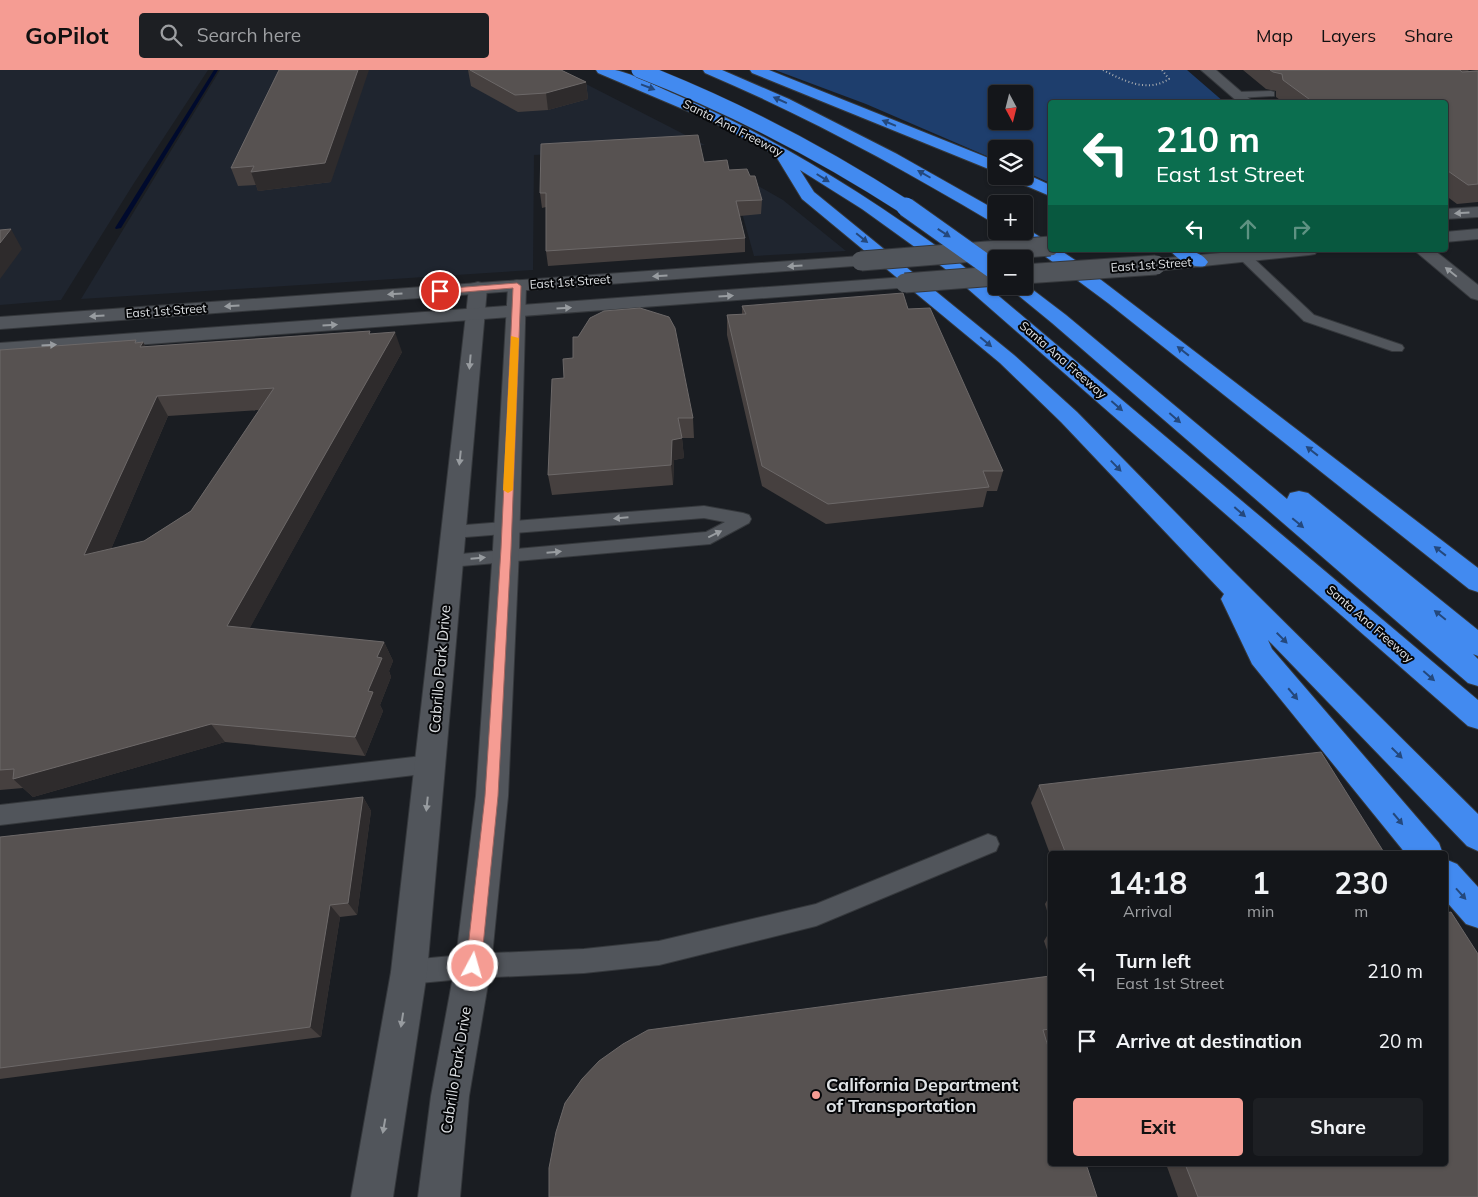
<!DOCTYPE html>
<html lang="en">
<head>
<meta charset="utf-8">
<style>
  :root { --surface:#14161a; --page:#1d1f23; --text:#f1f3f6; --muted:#9d9fa2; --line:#333539; --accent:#f59c93 }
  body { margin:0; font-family:Mulish,sans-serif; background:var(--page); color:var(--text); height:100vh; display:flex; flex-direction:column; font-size:19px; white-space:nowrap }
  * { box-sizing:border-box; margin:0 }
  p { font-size:16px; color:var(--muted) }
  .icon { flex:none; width:28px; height:28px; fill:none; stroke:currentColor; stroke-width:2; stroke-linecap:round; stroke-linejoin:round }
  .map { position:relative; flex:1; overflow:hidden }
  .drawer { position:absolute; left:1048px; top:781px; width:400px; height:315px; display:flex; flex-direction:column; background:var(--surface); border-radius:5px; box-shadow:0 1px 4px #0004,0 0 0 1px var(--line) }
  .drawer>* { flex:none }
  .top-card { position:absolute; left:1048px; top:30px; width:400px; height:152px; border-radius:5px; box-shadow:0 1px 4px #0004,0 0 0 1px var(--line); background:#0b6e4f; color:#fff; overflow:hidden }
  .needle { width:32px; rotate:173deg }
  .controls { position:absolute; left:988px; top:15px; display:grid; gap:10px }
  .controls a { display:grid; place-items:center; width:45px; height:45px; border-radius:5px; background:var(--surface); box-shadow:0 1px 4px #0004,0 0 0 1px var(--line); font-size:25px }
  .pin { position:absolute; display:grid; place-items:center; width:42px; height:42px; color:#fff; margin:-21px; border:2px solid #fff; border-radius:50%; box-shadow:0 1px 5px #0007 }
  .me { position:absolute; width:55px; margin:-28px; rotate:6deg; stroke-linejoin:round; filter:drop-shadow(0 0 4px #0008) }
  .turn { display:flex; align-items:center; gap:18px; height:105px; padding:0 25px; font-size:22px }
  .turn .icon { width:65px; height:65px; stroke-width:2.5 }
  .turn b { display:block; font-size:35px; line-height:42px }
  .lanes { display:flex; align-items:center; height:48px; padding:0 25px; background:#0003; justify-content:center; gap:25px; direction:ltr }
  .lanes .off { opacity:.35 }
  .eta { display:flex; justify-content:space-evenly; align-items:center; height:85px; text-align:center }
  .eta b { font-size:30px; font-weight:700; line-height:35px }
  .action { display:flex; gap:10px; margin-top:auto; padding:10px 25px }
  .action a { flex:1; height:58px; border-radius:5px; background:var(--accent); color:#111; font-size:20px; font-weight:700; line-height:58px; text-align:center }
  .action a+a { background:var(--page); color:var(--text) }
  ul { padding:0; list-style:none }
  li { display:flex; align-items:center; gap:15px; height:70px; padding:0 25px }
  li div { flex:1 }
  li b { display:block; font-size:19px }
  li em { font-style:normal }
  header { display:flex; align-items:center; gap:30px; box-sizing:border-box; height:70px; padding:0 25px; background:var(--accent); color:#111 }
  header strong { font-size:24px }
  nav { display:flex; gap:28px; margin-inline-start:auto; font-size:18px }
  .search { width:350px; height:45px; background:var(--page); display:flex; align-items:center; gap:12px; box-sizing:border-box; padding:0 18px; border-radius:5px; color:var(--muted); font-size:19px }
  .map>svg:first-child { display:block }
  .built { fill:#1f252f }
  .green { fill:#1e3e6d; fill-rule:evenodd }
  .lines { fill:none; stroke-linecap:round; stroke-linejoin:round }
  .stream { fill:#000a2d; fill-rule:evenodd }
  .service-casing { stroke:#35383c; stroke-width:2 }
  .minor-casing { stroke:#35383c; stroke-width:2 }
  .tertiary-casing { stroke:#35383c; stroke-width:2 }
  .secondary-casing { stroke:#35383c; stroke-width:2 }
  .motorway-casing { stroke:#35383c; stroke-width:2 }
  .service { fill:#51555b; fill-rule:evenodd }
  .minor { fill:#51555b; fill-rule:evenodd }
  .tertiary { fill:#51555b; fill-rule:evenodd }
  .secondary { fill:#51555b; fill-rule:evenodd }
  .motorway { fill:#428af0; fill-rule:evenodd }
  .rail { stroke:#a9acb0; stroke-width:2; stroke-dasharray:1 2.5; stroke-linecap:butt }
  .secondary-bridge-casing { stroke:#35383c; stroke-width:21; stroke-linecap:butt }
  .motorway-bridge-far1-casing { stroke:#35383c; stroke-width:16; stroke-linecap:butt }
  .motorway-bridge-casing { stroke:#35383c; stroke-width:21; stroke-linecap:butt }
  .secondary-bridge { stroke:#51555b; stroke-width:19 }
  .motorway-bridge-far1 { stroke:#428af0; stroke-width:15 }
  .motorway-bridge { stroke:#428af0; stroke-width:19 }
  .wall { fill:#46403f; fill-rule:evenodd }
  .shaded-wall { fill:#2e2b2c }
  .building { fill:#575251; stroke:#6c6868; fill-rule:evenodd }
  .oneway { fill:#24487c }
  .oneway2 { fill:#989ca0 }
  .route { fill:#f59c93; stroke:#9f6560 }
  .slow { fill:#f59e0b }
  .poi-dot { fill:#f59c93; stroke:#060709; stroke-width:2 }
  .labels { text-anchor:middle; stroke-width:4; stroke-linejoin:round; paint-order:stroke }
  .far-street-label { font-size:12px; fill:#dfe2e5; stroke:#060709 }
  .street-label { font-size:15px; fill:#dfe2e5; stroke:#060709 }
  .near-poi-label { font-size:18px; font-weight:bold; fill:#dfe2e5; stroke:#060709; text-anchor:start }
</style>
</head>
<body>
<header>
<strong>GoPilot</strong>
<div class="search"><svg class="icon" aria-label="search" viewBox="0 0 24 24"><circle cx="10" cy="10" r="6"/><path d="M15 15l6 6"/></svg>Search here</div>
<nav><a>Map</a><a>Layers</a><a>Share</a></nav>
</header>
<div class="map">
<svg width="1478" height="1127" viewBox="0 0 1478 1127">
  <rect width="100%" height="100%" fill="#1a1d22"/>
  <!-- built -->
  <g class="built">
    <path d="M0 0H208L134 113 61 230 0 235Z"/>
    <path d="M220 0H547L586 14 705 75 534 85 533 200 81 229Z"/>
    <path d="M730 100 783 130 846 181 754 186Z"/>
  </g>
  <!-- green -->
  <path class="green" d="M775 0H1187L1224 32H1050V113L1024 101V79H996V90L866 34ZM996 24H1024V51H996Z"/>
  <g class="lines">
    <!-- stream -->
    <path class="stream" d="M214 0H218L121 158 116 159 115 158Z"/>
    <!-- service casing -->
    <g class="service-casing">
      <g id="service">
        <path d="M1271 21 1274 22V26L1238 28 1233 25 1238 22Z"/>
        <path d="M1245 183 1249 184 1314 245 1402 275 1404 278 1402 281H1392L1304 251 1241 190 1239 187 1241 184Z"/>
        <path d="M704 436 743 443 749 445 751 449 749 453 710 474 450 497 444 495 441 491 444 487 450 485 706 462 725 452 704 448 453 468 447 466 444 462 447 458 453 456Z"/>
        <path d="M431 685 438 688 441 694 438 700 431 703 0 755V735Z"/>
        <path d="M988 764 996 767 999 774 996 781 816 856 659 895 584 903 473 908 409 914 400 911 397 902 400 893 409 890 473 884 584 879 659 871 816 834Z"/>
      </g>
    </g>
    <!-- minor casing -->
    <g class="minor-casing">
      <path id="minor" d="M1201 0H1216L1253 32H1238Z"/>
    </g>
    <!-- tertiary casing -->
    <g class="tertiary-casing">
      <g id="tertiary">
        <path d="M517 210 524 212 526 216 519 479 508 726 491 896 469 1026 460 1127H418L431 1026 455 896 476 726 493 479 508 216 510 212Z"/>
        <path d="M478 212 485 214 487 218 427 902 393 1127H351L391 902 469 218 471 214Z"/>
      </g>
    </g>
    <!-- secondary casing -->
    <g class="secondary-casing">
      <g id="secondary">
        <path d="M1478 137V147L1445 149V139Z"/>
        <path d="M1478 159V169L1445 172V162Z"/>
        <path d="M1253 180H1318L1315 184 1309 185 1156 201 1149 199 1147 195 1149 191 1156 189Z"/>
        <path d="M1414 180H1434L1478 215V230L1471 228Z"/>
        <path d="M861 186 867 187 870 191 867 195 0 259V247Z"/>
        <path d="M905 207 912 209 914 213 912 217 0 285V273Z"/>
      </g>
    </g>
    <!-- motorway casing -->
    <g class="motorway-casing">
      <g id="motorway">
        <path d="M596 0C602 0 609 0 615 0 632 3 662 19 679 26 779 69 869 127 956 190L1478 630V659L1468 656 944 198 862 139 800 100 814 122 1014 285 1077 342 1233 501 1478 744V781L1467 776 1268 570 1272 579 1439 773 1443 784H1406L1252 594 1221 529 1224 524 1061 352 1000 293 802 129 777 88 778 86 711 51 598 3Z"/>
        <path d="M703 0H722L789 29 897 84 996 140V152L990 151C898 96 804 45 705 3Z"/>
        <path d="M750 0H769L996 91V102L752 3Z"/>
        <path d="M1024 103 1050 115V126L1010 109 1008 106H1024Z"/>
        <path d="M1024 157 1050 173V180H1060L1075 190 1478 498V522L1469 519 1108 233 1011 161H1024Z"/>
        <path d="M1170 180C1184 180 1199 179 1208 192L1205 196C1194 199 1177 190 1170 180Z"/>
        <path d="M1024 213 1066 245 1287 429 1290 423 1299 421 1308 423 1478 560V586L1473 584 1478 589V616L1468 613 1052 253 1007 216H1024Z"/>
        <path d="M1445 789 1457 794 1478 817V858L1466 854 1445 830Z"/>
      </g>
    </g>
    <!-- service -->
    <use href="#service" class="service"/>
    <!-- minor -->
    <use href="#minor" class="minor"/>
    <!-- tertiary -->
    <use href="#tertiary" class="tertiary"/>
    <!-- secondary -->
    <use href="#secondary" class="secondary"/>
    <!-- motorway -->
    <use href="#motorway" class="motorway"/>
    <!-- rail -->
    <path class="rail" d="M1103 0C1124 11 1147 23 1169 9L1162 0"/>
    <!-- secondary-bridge casing -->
    <g class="secondary-bridge-casing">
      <g id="secondary-bridge">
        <path d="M861 191 1050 176"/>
        <path d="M1024 204 1156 195"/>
        <path d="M905 213 996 206"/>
      </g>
    </g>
    <!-- motorway-bridge-far1 casing -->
    <g class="motorway-bridge-far1-casing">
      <path id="motorway-bridge-far1" d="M639 0C734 37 822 83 907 138"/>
    </g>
    <!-- motorway-bridge casing -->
    <g class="motorway-bridge-casing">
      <path id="motorway-bridge" d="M906 137 996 201"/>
    </g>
    <!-- secondary-bridge -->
    <use href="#secondary-bridge" class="secondary-bridge"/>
    <!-- motorway-bridge-far1 -->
    <use href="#motorway-bridge-far1" class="motorway-bridge-far1"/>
    <!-- motorway-bridge -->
    <use href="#motorway-bridge" class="motorway-bridge"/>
  </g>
  <!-- wall -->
  <g class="wall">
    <path d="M279 0 331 112 258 121 256 115 238 116 231 98Z"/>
    <path d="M468 0H561L586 12 588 29 548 40 518 42 471 16Z"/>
    <path d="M1243 0H1469L1468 1 1478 0V132L1457 134 1445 125V32H1283L1276 27V21L1266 19Z"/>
    <path d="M729 100 750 106 762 130 761 144 740 146 745 168V182L548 196 546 181V137L542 138 540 123Z"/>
    <path d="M742 236 908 239 1003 401 997 421H987L983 437 826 454 762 416 727 265V245L742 244Z"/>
    <path d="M370 261V264L402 282 249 559 384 572 393 591 389 601 391 607 380 635 383 641 365 686 225 672 33 727 23 718 0 720V280L143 272 145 277ZM259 340 191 441 144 471 111 479 168 346Z"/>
    <path d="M578 267 693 348 694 368H682L684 388 674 390 673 415 552 425 548 405 564 308 573 288Z"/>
    <path d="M1039 715 1385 784H1050L1031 733Z"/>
    <path d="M363 727 371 741 357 845 340 847 321 967 0 1009V767Z"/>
    <path d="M1050 825V851L1045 834Z"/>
    <path d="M1050 861V889L1044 871Z"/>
    <path d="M1050 906V971L549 1127Z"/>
    <path d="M1166 1094H1445L1478 1127H1178Z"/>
  </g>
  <!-- shaded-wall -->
  <g class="shaded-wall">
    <path d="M358 0H369L331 112 258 121 251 102Z"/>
    <path d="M586 12 588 29 548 40 546 23Z"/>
    <path d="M11 159 22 179 0 209V173Z"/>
    <path d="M395 262 402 282 240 576 227 556Z"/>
    <path d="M143 272 154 292 140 277Z"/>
    <path d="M157 326 168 346 100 505 84 485Z"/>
    <path d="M682 368 684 388 674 390 673 415 671 395 672 370Z"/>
    <path d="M384 572 393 591 389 601 391 607 380 635 383 641 365 686 355 667 377 587Z"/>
    <path d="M211 654 225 672 33 727 13 709Z"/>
    <path d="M363 727 371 741 357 845 348 833Z"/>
    <path d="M330 835 340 847 321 967 310 957Z"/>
  </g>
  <!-- building -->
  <g class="building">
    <path d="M279 0H358L325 93 251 102 254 96 231 98Z"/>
    <path d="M470 0H561L586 12 546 23 515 25Z"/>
    <path d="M1270 0H1460L1462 2 1478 1V114L1468 115 1448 101 1445 102V32H1313L1283 10 1282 4 1273 2Z"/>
    <path d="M698 65 704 92 727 90 729 100 747 99 750 106H755L762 130 736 131 745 168 546 181V123H540L541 74Z"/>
    <path d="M11 159 0 173V160Z"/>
    <path d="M903 223 908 239 930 238 1003 401H983L989 417 828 434 762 396 727 245 746 244 742 236Z"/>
    <path d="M640 238 669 247 675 258 693 348H678L682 368 672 370 671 395 548 405 552 309 564 308 563 289 573 288V267H578L590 248 604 241Z"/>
    <path d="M370 261 369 264 395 262 227 556 384 572 377 587 382 588 368 621 373 622 355 667 211 654 13 709 14 699 0 700V280L136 270 135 273 143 272 140 277ZM274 318 191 441 144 471 84 485 157 326Z"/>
    <path d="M1321 682 1385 784H1066L1039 715Z"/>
    <path d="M363 727 348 833 330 835 310 957 0 998V767Z"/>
    <path d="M1451 842 1478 884V1127H1198L1185 1094H1445V843Z"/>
    <path d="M1050 906V959L1043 960 1050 983V1094H1086L1097 1127H549V1098L556 1062 565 1033 582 1009 599 991 623 974 648 960Z"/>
  </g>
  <!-- one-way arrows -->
  <defs><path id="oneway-solid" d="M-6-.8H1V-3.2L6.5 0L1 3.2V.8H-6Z" transform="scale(1.25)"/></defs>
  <g class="oneway">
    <use href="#oneway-solid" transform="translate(648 17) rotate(21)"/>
    <use href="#oneway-solid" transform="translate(780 30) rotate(-156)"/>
    <use href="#oneway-solid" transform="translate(889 53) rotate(-158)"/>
    <use href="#oneway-solid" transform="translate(924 104) rotate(-150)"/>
    <use href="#oneway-solid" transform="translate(823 108) rotate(32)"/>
    <use href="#oneway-solid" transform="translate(944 163) rotate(33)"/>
    <use href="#oneway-solid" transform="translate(862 168) rotate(39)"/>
    <use href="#oneway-solid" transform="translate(986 272) rotate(40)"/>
    <use href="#oneway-solid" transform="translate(1183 281) rotate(-142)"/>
    <use href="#oneway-solid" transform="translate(1117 336) rotate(41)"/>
    <use href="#oneway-solid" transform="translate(1175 348) rotate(41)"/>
    <use href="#oneway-solid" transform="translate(1312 381) rotate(-142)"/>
    <use href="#oneway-solid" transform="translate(1116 396) rotate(46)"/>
    <use href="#oneway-solid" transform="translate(1240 442) rotate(41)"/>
    <use href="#oneway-solid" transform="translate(1298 453) rotate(40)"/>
    <use href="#oneway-solid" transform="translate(1440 481) rotate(-142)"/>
    <use href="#oneway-solid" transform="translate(1440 545) rotate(-141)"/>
    <use href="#oneway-solid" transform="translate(1282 568) rotate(45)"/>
    <use href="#oneway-solid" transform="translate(1429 606) rotate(41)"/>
    <use href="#oneway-solid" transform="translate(1293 624) rotate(50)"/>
    <use href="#oneway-solid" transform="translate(1397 683) rotate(45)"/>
    <use href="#oneway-solid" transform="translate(1398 749) rotate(50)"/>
    <use href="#oneway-solid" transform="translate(1461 824) rotate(48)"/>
  </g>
  <g class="oneway2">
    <use href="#oneway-solid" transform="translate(1462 143) rotate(176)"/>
    <use href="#oneway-solid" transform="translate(795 196) rotate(176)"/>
    <use href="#oneway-solid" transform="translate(1451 202) rotate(-141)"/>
    <use href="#oneway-solid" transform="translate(660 206) rotate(176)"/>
    <use href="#oneway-solid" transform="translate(395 224) rotate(176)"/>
    <use href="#oneway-solid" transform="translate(726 226) rotate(-4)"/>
    <use href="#oneway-solid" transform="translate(232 236) rotate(176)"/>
    <use href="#oneway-solid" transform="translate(564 238) rotate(-4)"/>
    <use href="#oneway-solid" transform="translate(97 246) rotate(176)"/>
    <use href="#oneway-solid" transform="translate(330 255) rotate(-4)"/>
    <use href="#oneway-solid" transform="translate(49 275) rotate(-4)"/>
    <use href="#oneway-solid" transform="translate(470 292) rotate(95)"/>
    <use href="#oneway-solid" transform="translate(460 388) rotate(96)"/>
    <use href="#oneway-solid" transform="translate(621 448) rotate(175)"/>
    <use href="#oneway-solid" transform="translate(715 464) rotate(-26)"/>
    <use href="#oneway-solid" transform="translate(554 482) rotate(-5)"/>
    <use href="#oneway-solid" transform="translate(478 488) rotate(-5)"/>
    <use href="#oneway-solid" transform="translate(427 734) rotate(96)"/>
    <use href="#oneway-solid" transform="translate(402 950) rotate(99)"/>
    <use href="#oneway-solid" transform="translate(384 1056) rotate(100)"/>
  </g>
  <!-- route -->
  <path class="route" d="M517 213 521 216 511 479 498 726 481 896 479 901 473 903 468 901 466 896 485 726 501 479 513 218 440 224 436 221 440 219Z"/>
  <!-- slow -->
  <path class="slow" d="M511 266 519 268 513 420 508 423 503 420Z"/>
  <!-- markers -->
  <circle class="poi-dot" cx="816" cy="1025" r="5"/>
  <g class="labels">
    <!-- far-street labels -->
    <g class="far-street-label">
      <text transform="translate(733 58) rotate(27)" y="4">Santa Ana Freeway</text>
      <text transform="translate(1151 195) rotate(-4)" y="4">East 1st Street</text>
      <text transform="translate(570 212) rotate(-4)" y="4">East 1st Street</text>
      <text transform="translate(166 241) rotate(-4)" y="4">East 1st Street</text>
      <text transform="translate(1063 290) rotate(41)" y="4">Santa Ana Freeway</text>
      <text transform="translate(1370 554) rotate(41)" y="4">Santa Ana Freeway</text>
    </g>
    <!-- street labels -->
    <g class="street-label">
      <text transform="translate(440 599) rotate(-85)" y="5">Cabrillo Park Drive</text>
      <text transform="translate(456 1000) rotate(-81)" y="5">Cabrillo Park Drive</text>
    </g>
    <!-- near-poi labels -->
    <g class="near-poi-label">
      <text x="826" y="1021">California Department<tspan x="826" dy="21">of Transportation</tspan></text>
    </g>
  </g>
</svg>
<div class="controls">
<a><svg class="needle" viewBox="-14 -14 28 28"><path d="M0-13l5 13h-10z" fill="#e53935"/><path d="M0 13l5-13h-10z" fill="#9d9fa2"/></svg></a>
<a><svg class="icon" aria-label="layers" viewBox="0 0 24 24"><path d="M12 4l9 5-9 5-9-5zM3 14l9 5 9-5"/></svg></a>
<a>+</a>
<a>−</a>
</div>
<div class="pin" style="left:440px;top:221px;background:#d93025"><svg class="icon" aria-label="arrive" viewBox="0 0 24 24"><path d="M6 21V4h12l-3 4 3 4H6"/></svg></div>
<svg class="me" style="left:473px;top:896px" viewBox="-20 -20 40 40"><circle r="17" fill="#f59c93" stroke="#fff" stroke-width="3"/><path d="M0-11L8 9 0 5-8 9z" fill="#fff"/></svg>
<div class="top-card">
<div class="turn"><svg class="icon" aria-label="left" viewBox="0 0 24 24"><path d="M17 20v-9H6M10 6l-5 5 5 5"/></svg><div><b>210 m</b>East 1st Street</div></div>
<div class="lanes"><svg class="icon" aria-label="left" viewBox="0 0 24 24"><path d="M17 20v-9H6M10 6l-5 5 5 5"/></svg><svg class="icon off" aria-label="ahead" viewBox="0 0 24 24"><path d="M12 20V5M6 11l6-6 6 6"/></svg><svg class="icon off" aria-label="right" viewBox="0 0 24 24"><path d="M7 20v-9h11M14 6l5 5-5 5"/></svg></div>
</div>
<section class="drawer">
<div class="eta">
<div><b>14:18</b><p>Arrival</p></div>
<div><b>1</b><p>min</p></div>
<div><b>230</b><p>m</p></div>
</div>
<ul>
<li><svg class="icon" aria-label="left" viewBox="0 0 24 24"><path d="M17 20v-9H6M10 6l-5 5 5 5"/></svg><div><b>Turn left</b><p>East 1st Street</p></div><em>210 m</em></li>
<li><svg class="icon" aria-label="arrive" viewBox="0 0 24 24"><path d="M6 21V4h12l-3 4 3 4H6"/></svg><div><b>Arrive at destination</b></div><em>20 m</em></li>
</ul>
<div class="action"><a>Exit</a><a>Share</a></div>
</section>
</div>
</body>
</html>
